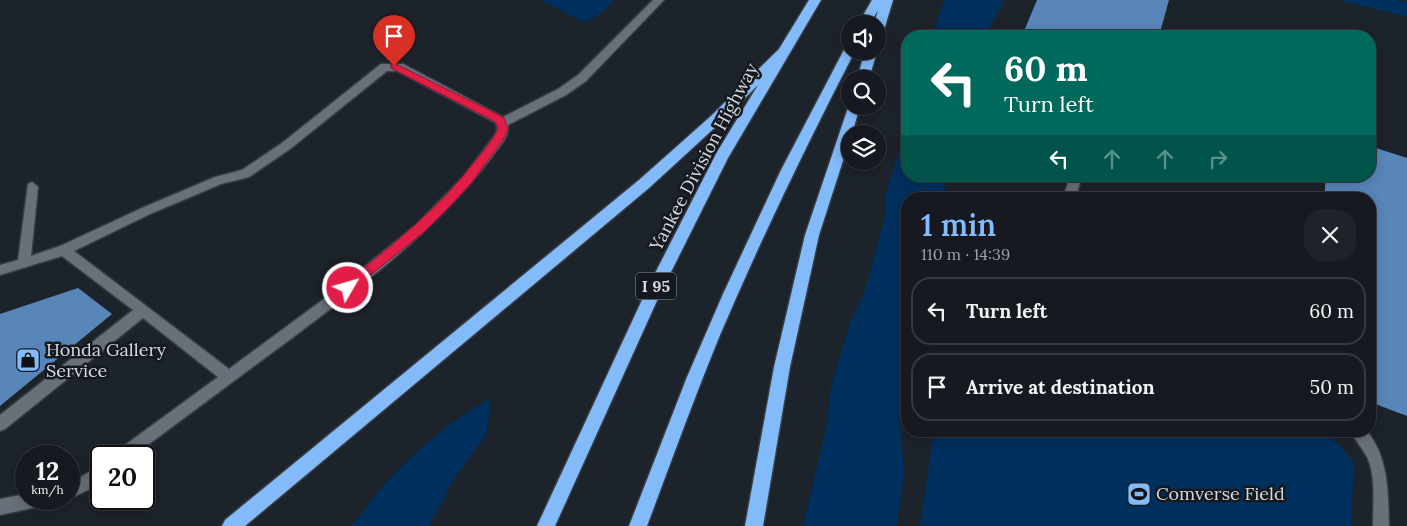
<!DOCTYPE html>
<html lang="en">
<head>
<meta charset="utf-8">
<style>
  :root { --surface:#161a20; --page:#1f2329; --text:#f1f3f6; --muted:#9ea1a5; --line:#35383e; --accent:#84bcfb }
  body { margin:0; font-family:Lora,serif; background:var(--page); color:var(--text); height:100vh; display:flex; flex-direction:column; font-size:19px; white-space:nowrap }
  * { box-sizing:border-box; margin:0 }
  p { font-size:16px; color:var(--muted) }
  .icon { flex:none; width:28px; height:28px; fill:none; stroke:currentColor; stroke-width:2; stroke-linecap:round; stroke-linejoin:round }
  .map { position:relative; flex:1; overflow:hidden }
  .sheet { position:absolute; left:901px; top:192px; width:475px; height:245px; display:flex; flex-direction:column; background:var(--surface); border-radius:20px; box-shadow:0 2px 12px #0003,0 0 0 1px var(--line) }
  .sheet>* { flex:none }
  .hud { position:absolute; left:901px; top:30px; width:475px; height:152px; border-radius:20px; box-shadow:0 2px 12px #0003,0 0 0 1px var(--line); background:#00695c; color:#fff; overflow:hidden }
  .controls { position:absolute; left:841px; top:15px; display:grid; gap:10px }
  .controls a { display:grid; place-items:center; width:45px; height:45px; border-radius:50%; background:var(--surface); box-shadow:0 2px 12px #0003,0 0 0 1px var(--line); font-size:25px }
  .speed { position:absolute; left:15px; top:445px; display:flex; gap:10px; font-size:25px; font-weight:700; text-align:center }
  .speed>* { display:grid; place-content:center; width:65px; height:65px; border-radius:50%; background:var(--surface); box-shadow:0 2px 12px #0003,0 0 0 1px var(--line); line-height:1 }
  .speed small { font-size:12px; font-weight:400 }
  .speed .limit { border:2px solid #111; border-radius:8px; background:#fff; color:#111 }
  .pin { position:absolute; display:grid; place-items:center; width:42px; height:42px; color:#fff; margin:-51px -21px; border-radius:50% 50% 50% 0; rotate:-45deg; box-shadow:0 0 5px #0007 }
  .pin .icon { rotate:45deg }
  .me { position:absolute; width:55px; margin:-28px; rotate:52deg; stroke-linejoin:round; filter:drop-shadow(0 0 4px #0008) }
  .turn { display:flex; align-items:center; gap:18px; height:105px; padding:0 20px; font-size:22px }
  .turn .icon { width:65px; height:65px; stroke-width:2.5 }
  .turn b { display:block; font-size:35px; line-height:42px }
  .lanes { display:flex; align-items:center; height:48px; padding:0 20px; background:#0003; justify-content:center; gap:25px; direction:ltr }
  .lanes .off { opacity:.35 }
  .round { display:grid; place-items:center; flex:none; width:52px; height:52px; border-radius:20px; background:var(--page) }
  .summary { display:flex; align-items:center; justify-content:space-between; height:85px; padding:0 20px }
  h1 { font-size:30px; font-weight:600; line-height:38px; color:var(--accent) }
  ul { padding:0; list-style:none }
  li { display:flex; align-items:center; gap:15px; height:68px; margin:0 10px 8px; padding:0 10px; border:2px solid var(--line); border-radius:20px }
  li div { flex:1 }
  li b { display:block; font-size:19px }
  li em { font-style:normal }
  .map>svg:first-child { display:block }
  .green { fill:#00305d }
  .building { fill:#5886b9 }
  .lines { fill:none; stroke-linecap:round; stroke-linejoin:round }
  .lane-casing { stroke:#383d43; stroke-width:3 }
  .highway-casing { stroke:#383d43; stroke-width:3 }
  .lane { fill:#697079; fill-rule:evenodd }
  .highway { fill:#83baf9; fill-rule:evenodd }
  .route { fill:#e11d48; stroke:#92132f }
  .labels { text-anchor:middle; stroke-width:5; stroke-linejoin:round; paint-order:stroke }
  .shield { fill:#141920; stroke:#9b9fa5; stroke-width:1 }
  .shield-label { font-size:16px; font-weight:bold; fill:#d5d9de }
  .street-label { font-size:18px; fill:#d5d9de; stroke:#141920 }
  .poi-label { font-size:18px; fill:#d5d9de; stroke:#141920; text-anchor:start }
</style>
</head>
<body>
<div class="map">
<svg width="1407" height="526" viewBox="0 0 1407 526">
  <rect width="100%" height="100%" fill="#1d232a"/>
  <!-- green -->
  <g class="green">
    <path d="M540 0H613C605 9 596 20 583 22Z"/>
    <path d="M944 0H1004L985 36H933Z"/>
    <path d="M1338 0H1400L1407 2V17Z"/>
    <path d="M907 118 908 176H945V190L942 199H908V380L902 404 900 420 904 474 897 526H803L826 429 831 387 851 320 864 293 873 261 885 218 886 194 901 145V130Z"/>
    <path d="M489 399V417L486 435 456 476 429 526H349C364 516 372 497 384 485 415 451 449 422 489 399Z"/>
    <path d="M934 431H1326L1354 462 1351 526H920Z"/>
  </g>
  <!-- building -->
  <g class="building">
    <path d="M1037 0H1169L1159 36H1022Z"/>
    <path d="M1370 146 1407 158V416L1370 402V199H1324L1326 176H1370Z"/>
    <path d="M78 288 112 314 0 406V314Z"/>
  </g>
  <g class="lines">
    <!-- lane casing -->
    <g class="lane-casing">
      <g id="lane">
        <path d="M653 0H664L586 81 566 95 508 125C510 137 497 149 491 158 436 230 364 284 292 338 239 377 186 417 133 456H115L117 451 218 377 143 318 5 429 0 431V415L133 310 62 256 0 275V265L18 260 28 184 32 182 38 187 31 256 60 246 142 208 215 177 242 170 282 143 381 64H403L503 117 558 89 578 75ZM387 71H397L496 123 497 129 495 135 464 176 416 225 332 293 229 369 74 251 150 214 221 184 249 177 290 149Z"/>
        <path d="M1070 176H1082L1075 199H1063Z"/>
        <path d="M1351 431H1367C1389 459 1388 492 1389 526H1373C1373 504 1376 479 1368 459 1363 448 1355 441 1351 431Z"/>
        <path d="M101 465V481L88 490 69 499H67L69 484Z"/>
        <path d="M26 494V499H48L46 504 41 506 0 515V499Z"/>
      </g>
    </g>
    <!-- highway casing -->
    <g class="highway-casing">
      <g id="highway">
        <path d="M809 0H821L728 158 660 294 555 526H537L648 287 717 152 758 85 721 122 649 188 245 526H222L225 520 639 180 711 116 779 49Z"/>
        <path d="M872 0H893L884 30 878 34V24H874L878 10 870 24H858Z"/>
        <path d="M850 45V51H855C807 144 761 239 720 335 694 398 671 462 647 526H629L687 377 723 294 781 170 846 46Z"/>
        <path d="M865 51H877L869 79H857Z"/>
        <path d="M850 102V106H860L852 134H850V139L819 235 790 367 763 526H745L774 367 805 235Z"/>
      </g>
    </g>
    <!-- lane -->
    <use href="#lane" class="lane"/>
    <!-- highway -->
    <use href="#highway" class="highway"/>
  </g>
  <!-- route -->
  <path class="route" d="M394 63 499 115 504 118 508 129 503 140 472 182 452 204 424 232 348 293 344 291 342 288 344 284C391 246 439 209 476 160 484 150 493 140 498 129L496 123 492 120 391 68V64Z"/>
  <!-- icons -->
  <defs>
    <g id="shop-square" transform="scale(1.25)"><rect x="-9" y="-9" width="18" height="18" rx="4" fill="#84bcfb" stroke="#141920"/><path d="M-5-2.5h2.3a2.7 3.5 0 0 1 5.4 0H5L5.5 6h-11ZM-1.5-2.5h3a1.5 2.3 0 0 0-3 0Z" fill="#111"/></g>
    <g id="stadium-square" transform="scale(1.25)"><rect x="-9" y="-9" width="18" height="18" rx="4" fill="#84bcfb" stroke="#141920"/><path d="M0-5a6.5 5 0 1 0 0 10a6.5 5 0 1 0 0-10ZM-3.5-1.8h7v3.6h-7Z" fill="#111"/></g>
  </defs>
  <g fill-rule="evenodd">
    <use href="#shop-square" x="28" y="360"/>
    <use href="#stadium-square" x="1139" y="494"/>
  </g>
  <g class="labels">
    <!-- shield labels -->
    <rect class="shield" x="636" y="272.5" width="40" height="27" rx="4"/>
    <g class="shield-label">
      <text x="656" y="292">I 95</text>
    </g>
    <!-- street labels -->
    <g class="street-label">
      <text transform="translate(704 157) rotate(-62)" y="6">Yankee Division Highway</text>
    </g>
    <!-- poi labels -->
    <g class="poi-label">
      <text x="46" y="356">Honda Gallery<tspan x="46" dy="21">Service</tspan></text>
      <text x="1156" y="500">Comverse Field</text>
    </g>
  </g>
</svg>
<div class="controls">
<a><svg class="icon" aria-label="sound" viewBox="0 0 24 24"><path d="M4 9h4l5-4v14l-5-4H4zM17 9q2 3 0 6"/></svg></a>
<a><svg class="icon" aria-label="search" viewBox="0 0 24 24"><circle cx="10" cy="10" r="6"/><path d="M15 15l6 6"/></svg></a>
<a><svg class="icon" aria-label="layers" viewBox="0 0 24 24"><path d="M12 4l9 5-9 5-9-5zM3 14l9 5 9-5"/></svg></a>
</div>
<div class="speed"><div>12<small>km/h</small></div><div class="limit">20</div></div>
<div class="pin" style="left:394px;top:66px;background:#d93025"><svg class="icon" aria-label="arrive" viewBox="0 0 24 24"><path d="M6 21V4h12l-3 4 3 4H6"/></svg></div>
<svg class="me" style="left:348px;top:288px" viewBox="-20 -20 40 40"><circle r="17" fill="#e11d48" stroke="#fff" stroke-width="3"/><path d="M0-11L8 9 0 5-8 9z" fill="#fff"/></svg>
<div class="hud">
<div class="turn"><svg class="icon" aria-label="left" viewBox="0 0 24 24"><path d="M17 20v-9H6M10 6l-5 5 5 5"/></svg><div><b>60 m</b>Turn left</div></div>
<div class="lanes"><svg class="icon" aria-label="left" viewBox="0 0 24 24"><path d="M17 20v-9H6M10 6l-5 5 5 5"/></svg><svg class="icon off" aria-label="ahead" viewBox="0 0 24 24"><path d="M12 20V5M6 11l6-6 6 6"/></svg><svg class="icon off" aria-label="ahead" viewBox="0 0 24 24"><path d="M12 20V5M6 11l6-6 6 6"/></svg><svg class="icon off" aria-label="right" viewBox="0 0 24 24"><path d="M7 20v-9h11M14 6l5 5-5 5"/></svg></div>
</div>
<section class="sheet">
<div class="summary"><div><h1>1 min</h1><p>110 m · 14:39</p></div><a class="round"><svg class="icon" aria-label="close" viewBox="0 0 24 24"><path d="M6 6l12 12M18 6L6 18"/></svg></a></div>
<ul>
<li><svg class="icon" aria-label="left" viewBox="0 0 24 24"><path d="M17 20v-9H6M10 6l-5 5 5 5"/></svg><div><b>Turn left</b></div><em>60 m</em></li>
<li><svg class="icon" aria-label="arrive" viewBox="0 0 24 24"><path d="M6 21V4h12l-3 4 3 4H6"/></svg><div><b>Arrive at destination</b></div><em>50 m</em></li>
</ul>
</section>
</div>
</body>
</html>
